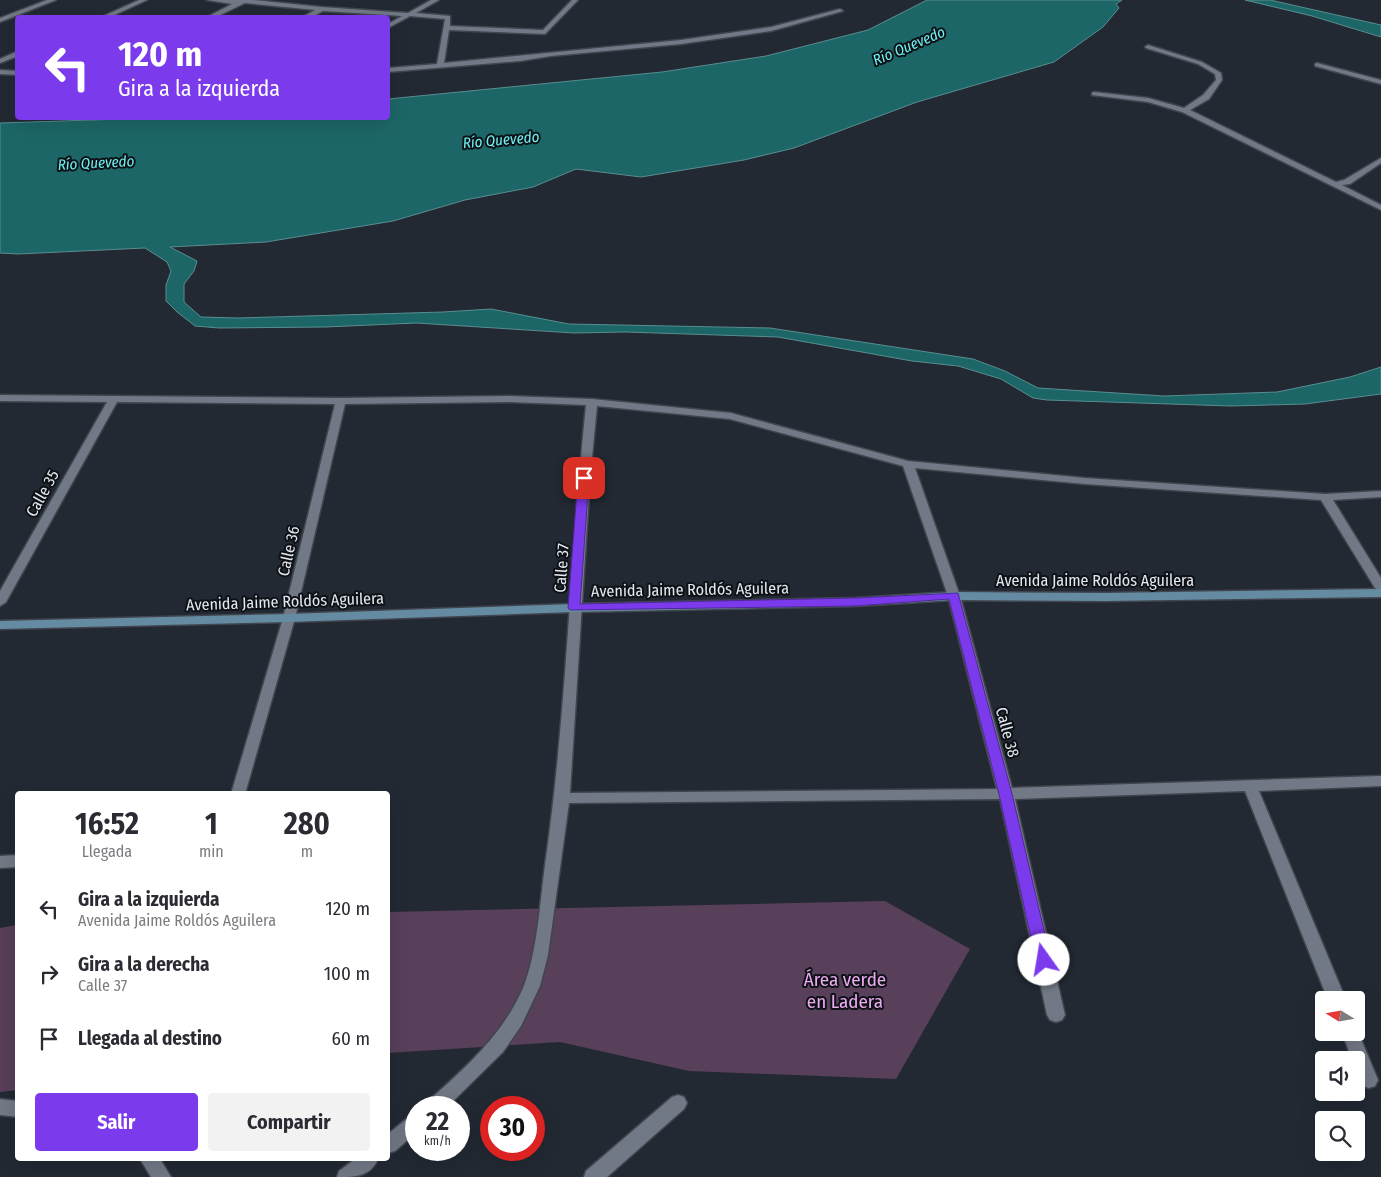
<!DOCTYPE html>
<html lang="es">
<head>
<meta charset="utf-8">
<style>
  :root { --surface:#fff; --page:#f2f2f3; --text:#2b2b33; --muted:#7c7c81; --accent:#7c3aed }
  body { margin:0; font-family:"Fira Sans Condensed",sans-serif; background:var(--page); color:var(--text); height:100vh; display:flex; flex-direction:column; font-size:19px; white-space:nowrap }
  * { box-sizing:border-box; margin:0 }
  p { font-size:16px; color:var(--muted) }
  .icon { flex:none; width:28px; height:28px; fill:none; stroke:currentColor; stroke-width:2; stroke-linecap:round; stroke-linejoin:round }
  .map { position:relative; flex:1; overflow:hidden }
  .drawer { position:absolute; left:15px; top:791px; width:375px; height:370px; display:flex; flex-direction:column; background:var(--surface); border-radius:5px; box-shadow:0 5px 20px #0002 }
  .drawer>* { flex:none }
  .banner { position:absolute; left:15px; top:15px; width:375px; height:105px; border-radius:5px; box-shadow:0 5px 20px #0002; background:#7c3aed; color:#fff; overflow:hidden }
  .needle { width:32px; rotate:281deg }
  .tools { position:absolute; left:1315px; top:991px; display:grid; gap:10px }
  .tools a { display:grid; place-items:center; width:50px; height:50px; border-radius:5px; background:var(--surface); box-shadow:0 5px 20px #0002; font-size:25px }
  .speed { position:absolute; left:405px; top:1096px; display:flex; gap:10px; font-size:25px; font-weight:700; text-align:center }
  .speed>* { display:grid; place-content:center; width:65px; height:65px; border-radius:50%; background:var(--surface); box-shadow:0 5px 20px #0002; line-height:1 }
  .speed small { font-size:12px; font-weight:400 }
  .speed .limit { border:8px solid #d22; background:#fff; color:#111 }
  .pin { position:absolute; display:grid; place-items:center; width:42px; height:42px; color:#fff; margin:-21px; border-radius:10px; box-shadow:0 2px 8px #0006 }
  .me { position:absolute; width:55px; margin:-28px; rotate:347deg; stroke-linejoin:round; filter:drop-shadow(0 0 4px #0008) }
  .turn { display:flex; align-items:center; gap:18px; height:105px; padding:0 20px; font-size:22px }
  .turn .icon { width:65px; height:65px; stroke-width:2.5 }
  .turn b { display:block; font-size:35px; line-height:42px }
  .eta { display:flex; justify-content:space-evenly; align-items:center; height:85px; text-align:center }
  .eta b { font-size:30px; font-weight:700; line-height:35px }
  .button { display:flex; gap:10px; margin-top:auto; padding:10px 20px }
  .button a { flex:1; height:58px; border-radius:5px; background:var(--accent); color:#fff; font-size:20px; font-weight:700; line-height:58px; text-align:center }
  .button a+a { background:var(--page); color:var(--text) }
  ul { padding:0; list-style:none }
  li { display:flex; align-items:center; gap:15px; height:65px; padding:0 20px }
  li div { flex:1 }
  li b { display:block; font-size:19px }
  li em { font-style:normal }
  .map>svg:first-child { display:block }
  .green { fill:#583f5a }
  .water { fill:#1d6667; stroke:#598d90 }
  .lines { fill:none; stroke-linecap:round; stroke-linejoin:round }
  .lane-casing { stroke:#40454e; stroke-width:3 }
  .street-casing { stroke:#40454e; stroke-width:3 }
  .secondary-casing { stroke:#40454e; stroke-width:3 }
  .lane { fill:#727986; fill-rule:evenodd }
  .street { fill:#727986; fill-rule:evenodd }
  .secondary { fill:#648ba1; fill-rule:evenodd }
  .route { fill:#7c3aed; stroke:#51269a }
  .labels { text-anchor:middle; stroke-width:4; stroke-linejoin:round; paint-order:stroke }
  .far-water-label { font-size:15px; font-style:italic; fill:#6cf2f3; stroke:#0e1116 }
  .street-label { font-size:16px; fill:#e4e8f0; stroke:#0e1116 }
  .near-park-label { font-size:19px; fill:#ecabf0; stroke:#0e1116 }
</style>
</head>
<body>
<div class="map">
<svg width="1381" height="1177" viewBox="0 0 1381 1177">
  <rect width="100%" height="100%" fill="#222933"/>
  <!-- green -->
  <g class="green">
    <path d="M885 901 970 949 896 1079 689 1071 560 1042 388 1053V912Z"/>
    <path d="M17 925V1090L0 1092V928Z"/>
  </g>
  <!-- water -->
  <g class="water">
    <path d="M927 0H1122L1116 4 1119 8 1103 27 1054 62 917 102 794 148 744 160 641 177 576 169 533 187 465 200 393 221 266 242 170 247 197 261 194 271 184 284V302L201 317 238 318 443 312 491 309 569 324 770 328 973 359 1005 371 1038 388 1164 396 1277 392 1350 377 1381 367V394L1305 404 1231 406 1047 400 1033 398 1001 379 958 366 912 361 778 337 625 332 574 333 416 323 325 327 219 328 195 326 177 312 166 301V285L171 271 167 262 145 248 18 254 0 253V123L155 118H388V99L662 72 766 56 868 30Z"/>
    <path d="M1245 0H1270L1381 25V37L1312 16Z"/>
  </g>
  <g class="lines">
    <!-- lane casing -->
    <g class="lane-casing">
      <g id="lane">
        <path d="M1148 45 1202 62 1221 73 1222 80 1209 99 1190 110 1336 182 1344 180 1381 158V163L1350 184 1342 185 1381 205V210L1182 112 1148 102 1092 95V93L1094 92 1148 98 1184 108 1203 95 1216 80 1215 74 1198 64 1146 48 1145 47Z"/>
        <path d="M1317 63 1381 80V84L1315 66V64Z"/>
      </g>
    </g>
    <!-- street casing -->
    <g class="street-casing">
      <g id="street">
        <path d="M47 0H56L0 22V18Z"/>
        <path d="M139 0H147L108 18H99Z"/>
        <path d="M207 0H253L322 7 408 13 431 0H439L416 13 450 16V26L543 30 572 0H578L545 34 449 30 444 63 681 40 771 27 840 9 843 11 771 31 681 44 551 56 520 61 388 72V68L437 64 445 19 410 16 388 28V24L402 16 323 11 310 18H301L315 10 245 3 214 18H205L232 4Z"/>
        <path d="M18 51V56L0 63V59Z"/>
        <path d="M0 70 18 71V75L0 74Z"/>
        <path d="M0 395 341 398 509 396 592 399 731 413 908 461 1085 478 1325 494 1381 491V497L1333 500 1381 578V592L1375 588 1321 500 1085 484 915 468 960 596 1012 788 1381 776V786L1259 791 1346 1000H1328L1245 791 1015 799 1065 1015 1062 1020 1056 1022 1050 1020 1047 1015 1000 799 569 803 548 955 540 986 521 1026 503 1052 446 1108H424L427 1102C465 1068 502 1036 523 988 537 954 540 902 545 865 567 713 570 558 586 405L509 402 345 404 295 618 245 794H231L283 618 335 404 117 402 6 602 0 606V591L107 402 0 401ZM597 406 730 419 903 466 948 596 997 789 570 793 590 478Z"/>
        <path d="M18 855V867L0 868V856Z"/>
        <path d="M1356 1027 1378 1080 1375 1086 1369 1088 1363 1086 1356 1070V1060H1352L1342 1032H1356Z"/>
        <path d="M678 1095 684 1097 687 1103 684 1109 607 1177H584L586 1171 672 1097Z"/>
        <path d="M0 1099 18 1101V1117L0 1115Z"/>
        <path d="M416 1114V1133L395 1151 388 1153V1134L410 1116Z"/>
        <path d="M140 1159H160L171 1177H151Z"/>
        <path d="M355 1159H378C370 1177 355 1177 337 1177L339 1171Z"/>
      </g>
    </g>
    <!-- secondary casing -->
    <g class="secondary-casing">
      <path id="secondary" d="M1381 589V597L1105 601 954 600 855 606 574 612 289 622 0 629V621L289 614 574 604 855 598 954 592 1105 593Z"/>
    </g>
    <!-- lane -->
    <use href="#lane" class="lane"/>
    <!-- street -->
    <use href="#street" class="street"/>
    <!-- secondary -->
    <use href="#secondary" class="secondary"/>
  </g>
  <!-- route -->
  <path class="route" d="M584 475 589 478 580 604 855 598 958 593 1012 794 1051 960 1049 964 1044 966 1038 964 1036 960 999 794 949 599 855 606 570 610 568 608 578 478Z"/>
  <g class="labels">
    <!-- far-water labels -->
    <g class="far-water-label">
      <text transform="translate(909 46) rotate(-23)" y="5">Río Quevedo</text>
      <text transform="translate(501 140) rotate(-5)" y="5">Río Quevedo</text>
      <text transform="translate(96 163) rotate(-3)" y="5">Río Quevedo</text>
    </g>
    <!-- street labels -->
    <g class="street-label">
      <text transform="translate(42 493) rotate(-61)" y="6">Calle 35</text>
      <text transform="translate(288 551) rotate(-77)" y="6">Calle 36</text>
      <text transform="translate(561 568) rotate(-86)" y="6">Calle 37</text>
      <text x="1095" y="586">Avenida Jaime Roldós Aguilera</text>
      <text transform="translate(690 589) rotate(-1)" y="6">Avenida Jaime Roldós Aguilera</text>
      <text transform="translate(285 601) rotate(-2)" y="6">Avenida Jaime Roldós Aguilera</text>
      <text transform="translate(1008 732) rotate(75)" y="6">Calle 38</text>
    </g>
    <!-- near-park labels -->
    <g class="near-park-label">
      <text x="845" y="986">Área verde<tspan x="845" dy="22">en Ladera</tspan></text>
    </g>
  </g>
</svg>
<div class="tools">
<a><svg class="needle" viewBox="-14 -14 28 28"><path d="M0-13l5 13h-10z" fill="#e53935"/><path d="M0 13l5-13h-10z" fill="#7c7c81"/></svg></a>
<a><svg class="icon" aria-label="sound" viewBox="0 0 24 24"><path d="M4 9h4l5-4v14l-5-4H4zM17 9q2 3 0 6"/></svg></a>
<a><svg class="icon" aria-label="search" viewBox="0 0 24 24"><circle cx="10" cy="10" r="6"/><path d="M15 15l6 6"/></svg></a>
</div>
<div class="speed"><div>22<small>km/h</small></div><div class="limit">30</div></div>
<div class="pin" style="left:584px;top:478px;background:#d93025"><svg class="icon" aria-label="arrive" viewBox="0 0 24 24"><path d="M6 21V4h12l-3 4 3 4H6"/></svg></div>
<svg class="me" style="left:1044px;top:960px" viewBox="-20 -20 40 40"><circle r="19" fill="#fff"/><path d="M0-13L10 11 0 6-10 11z" fill="#7c3aed"/></svg>
<div class="banner">
<div class="turn"><svg class="icon" aria-label="left" viewBox="0 0 24 24"><path d="M17 20v-9H6M10 6l-5 5 5 5"/></svg><div><b>120 m</b>Gira a la izquierda</div></div>
</div>
<section class="drawer">
<div class="eta">
<div><b>16:52</b><p>Llegada</p></div>
<div><b>1</b><p>min</p></div>
<div><b>280</b><p>m</p></div>
</div>
<ul>
<li><svg class="icon" aria-label="left" viewBox="0 0 24 24"><path d="M17 20v-9H6M10 6l-5 5 5 5"/></svg><div><b>Gira a la izquierda</b><p>Avenida Jaime Roldós Aguilera</p></div><em>120 m</em></li>
<li><svg class="icon" aria-label="right" viewBox="0 0 24 24"><path d="M7 20v-9h11M14 6l5 5-5 5"/></svg><div><b>Gira a la derecha</b><p>Calle 37</p></div><em>100 m</em></li>
<li><svg class="icon" aria-label="arrive" viewBox="0 0 24 24"><path d="M6 21V4h12l-3 4 3 4H6"/></svg><div><b>Llegada al destino</b></div><em>60 m</em></li>
</ul>
<div class="button"><a>Salir</a><a>Compartir</a></div>
</section>
</div>
</body>
</html>
